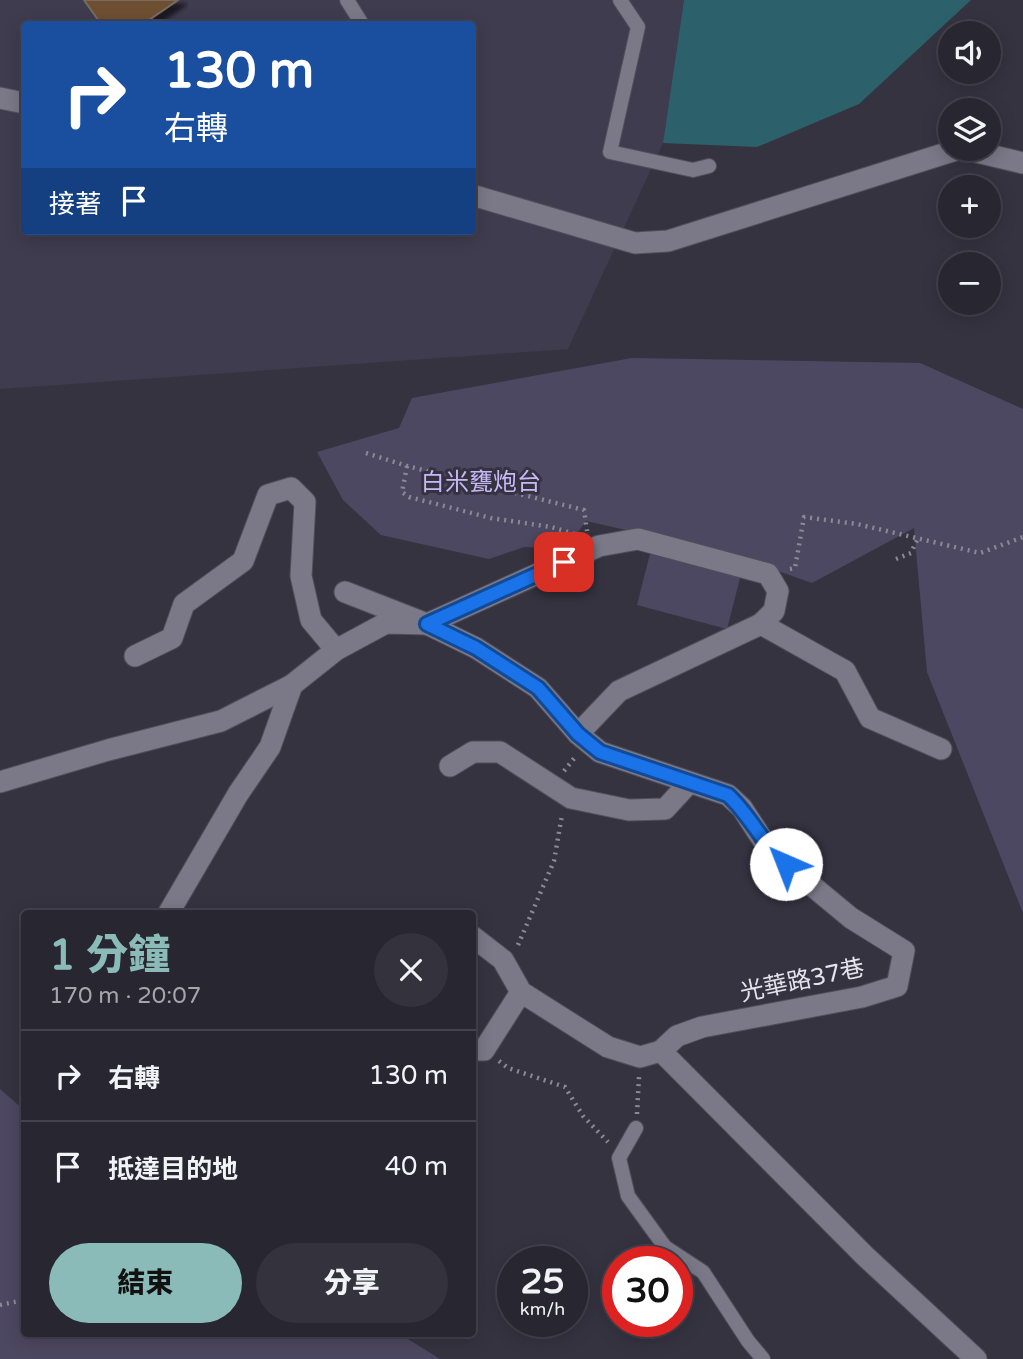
<!DOCTYPE html>
<html lang="zh-TW">
<head>
<meta charset="utf-8">
<style>
  :root { --surface:#282631; --page:#34323d; --text:#f1f3f6; --muted:#a5a5ab; --line:#44434d; --accent:#8bbbb9 }
  body { margin:0; font-family:"Varela Round","Noto Sans TC",sans-serif; background:var(--page); color:var(--text); height:100vh; display:flex; flex-direction:column; font-size:26px; white-space:nowrap }
  * { box-sizing:border-box; margin:0 }
  p { font-size:23px; color:var(--muted) }
  .icon { flex:none; width:38px; height:38px; fill:none; stroke:currentColor; stroke-width:2; stroke-linecap:round; stroke-linejoin:round }
  .map { position:relative; flex:1; overflow:hidden }
  .drawer { position:absolute; left:21px; top:910px; width:455px; height:427px; display:flex; flex-direction:column; background:var(--surface); border-radius:7px; box-shadow:0 4px 18px #0003,0 0 0 2px var(--line) }
  .drawer>* { flex:none }
  .top-card { position:absolute; left:21px; top:21px; width:455px; height:214px; border-radius:7px; box-shadow:0 4px 18px #0003,0 0 0 2px var(--line); background:#1a4fa0; color:#fff; overflow:hidden }
  .tools { position:absolute; left:938px; top:21px; display:grid; gap:14px }
  .tools a { display:grid; place-items:center; width:63px; height:63px; border-radius:50%; background:var(--surface); box-shadow:0 4px 18px #0003,0 0 0 2px var(--line); font-size:35px }
  .speed { position:absolute; left:497px; top:1246px; display:flex; gap:14px; font-size:35px; font-weight:700; text-align:center }
  .speed>* { display:grid; place-content:center; width:91px; height:91px; border-radius:50%; background:var(--surface); box-shadow:0 4px 18px #0003,0 0 0 2px var(--line); line-height:1 }
  .speed small { font-size:18px; font-weight:400 }
  .speed .limit { border:10px solid #d22; background:#fff; color:#111 }
  .pin { position:absolute; display:grid; place-items:center; width:60px; height:60px; color:#fff; margin:-30px; border-radius:14px; box-shadow:0 4px 10px #0006 }
  .me { position:absolute; width:77px; margin:-38px; rotate:316deg; stroke-linejoin:round; filter:drop-shadow(0 0 5px #0008) }
  .turn { display:flex; align-items:center; gap:24px; height:147px; padding:0 28px; font-size:32px }
  .turn .icon { width:91px; height:91px; stroke-width:2.5 }
  .turn b { display:block; font-size:49px; line-height:60px }
  .then { display:flex; align-items:center; height:66px; padding:0 28px; background:#0003; gap:14px; font-size:26px }
  .round { display:grid; place-items:center; flex:none; width:74px; height:74px; border-radius:37px; background:var(--page) }
  .head { display:flex; align-items:center; justify-content:space-between; height:119px; padding:0 28px }
  h1 { font-size:42px; font-weight:800; line-height:52px; color:var(--accent) }
  .cta { display:flex; gap:14px; margin-top:auto; padding:14px 28px }
  .cta a { flex:1; height:80px; border-radius:42px; background:var(--accent); color:#111; font-size:28px; font-weight:800; line-height:80px; text-align:center }
  .cta a+a { background:var(--page); color:var(--text) }
  ul { padding:0; list-style:none }
  li { display:flex; align-items:center; gap:21px; height:91px; padding:0 28px; border-top:2px solid var(--line) }
  li div { flex:1 }
  li b { display:block; font-size:26px }
  li em { font-style:normal }
  .map>svg:first-child { display:block }
  .built { fill:#403c50; fill-rule:evenodd }
  .green { fill:#4d4861 }
  .water { fill:#2c616c }
  .building { fill:#6e4f33; stroke:#796b60; stroke-width:2; filter:url(#shadow) }
  .lines { fill:none; stroke-linecap:round; stroke-linejoin:round }
  .lane-casing { stroke:#524f5a; stroke-width:16 }
  .street-casing { stroke:#524f5a; stroke-width:23 }
  .path { stroke:#8c8995; stroke-width:4.5; stroke-dasharray:2 5; stroke-linecap:butt }
  .lane { stroke:#7b7888; stroke-width:14 }
  .street { stroke:#7b7888; stroke-width:21 }
  .route-casing { stroke:#114b97; stroke-width:18 }
  .route { stroke:#1a73e8; stroke-width:12 }
  .labels { text-anchor:middle; stroke-width:6; stroke-linejoin:round; paint-order:stroke }
  .park-label { font-size:24px; fill:#c7b9f8; stroke:#363341 }
  .street-label { font-size:24px; fill:#e5e3ec; stroke:#363341 }
</style>
</head>
<body>
<div class="map">
<svg width="1023" height="1359" viewBox="0 0 1023 1359">
  <defs>
    <filter id="shadow"><feDropShadow dx="8" dy="4.5" stdDeviation="2" flood-color="#0009"/></filter>
  </defs>
  <rect width="100%" height="100%" fill="#363341"/>
  <!-- built -->
  <path class="built" d="M0 0H684L663 143 568 349 0 389ZM24 24H472V231H24Z"/>
  <!-- green -->
  <g class="green">
    <path d="M632 358 920 363 1023 409V913L927 672 914 528 812 583 728 553 586 521 566 549 524 547 489 559 381 535 343 500 317 452 399 428 412 398Z"/>
    <path d="M651 550 741 574 727 629 637 605Z"/>
    <path d="M0 1089 24 1110V1334H138L150 1338 164 1334H400L440 1359H0Z"/>
  </g>
  <!-- water -->
  <path class="water" d="M684 0H971L859 104 757 147 663 143Z"/>
  <!-- building -->
  <path class="building" d="M84 0H178L143 24H101Z"/>
  <g class="lines">
    <!-- lane casing -->
    <g class="lane-casing">
      <g id="lane">
        <path d="M347 0 362 24"/>
        <path d="M620 0 638 27 610 152 693 170 709 166"/>
        <path d="M636 1128 619 1158 628 1196 665 1247 703 1272 748 1341 763 1359"/>
      </g>
    </g>
    <!-- street casing -->
    <g class="street-casing">
      <g id="street">
        <path d="M0 98 24 103"/>
        <path d="M964 149 1023 163"/>
        <path d="M472 195 635 243 668 241 959 149"/>
        <path d="M345 592 427 624 476 648 538 688 578 734 600 752 728 795 742 808 770 851 851 918 904 951 897 986 862 997 702 1027 677 1036 661 1051 865 1256 976 1359"/>
        <path d="M135 656 172 638 184 604 243 561 268 495 291 488 305 502 301 576 311 620 336 650"/>
        <path d="M578 734 619 691 761 624 845 671 870 718 941 749"/>
        <path d="M450 766 473 752H500L571 798 629 810 665 809 689 783"/>
        <path d="M0 782 108 750 221 721 292 685 336 650 386 623 427 624 599 546 638 539 768 574 778 591 774 611 761 624"/>
        <path d="M168 914 238 794 270 747 292 685"/>
        <path d="M472 936 503 960 521 992 608 1047 640 1057 661 1051"/>
        <path d="M472 1050H484L521 992"/>
      </g>
    </g>
    <!-- path -->
    <g class="path">
      <path d="M366 453 407 466 584 510 587 531"/>
      <path d="M407 466 402 492 409 497 491 518 551 527 575 534"/>
      <path d="M896 559 911 553 918 538"/>
      <path d="M790 569 795 568 804 517 857 524 980 553 1023 537"/>
      <path d="M564 771 576 756"/>
      <path d="M518 945 554 861 562 815"/>
      <path d="M499 1061 508 1068 565 1087 583 1116 608 1142"/>
      <path d="M637 1114 639 1077"/>
      <path d="M0 1305 24 1300"/>
    </g>
    <!-- lane -->
    <use href="#lane" class="lane"/>
    <!-- street -->
    <use href="#street" class="street"/>
  </g>
  <g class="lines">
    <!-- route casing -->
    <g class="route-casing">
      <path id="route" d="M564 562 427 624 476 648 538 688 578 734 600 752 728 795C751 816 762 844 786 864"/>
    </g>
    <!-- route -->
    <use href="#route" class="route"/>
  </g>
  <g class="labels">
    <!-- park labels -->
    <g class="park-label">
      <text x="481" y="490">白米甕炮台</text>
    </g>
    <!-- street labels -->
    <g class="street-label">
      <text transform="translate(802 980) rotate(-12)" y="8">光華路37巷</text>
    </g>
  </g>
</svg>
<div class="tools">
<a><svg class="icon" aria-label="sound" viewBox="0 0 24 24"><path d="M4 9h4l5-4v14l-5-4H4zM17 9q2 3 0 6"/></svg></a>
<a><svg class="icon" aria-label="layers" viewBox="0 0 24 24"><path d="M12 4l9 5-9 5-9-5zM3 14l9 5 9-5"/></svg></a>
<a>+</a>
<a>−</a>
</div>
<div class="speed"><div>25<small>km/h</small></div><div class="limit">30</div></div>
<div class="pin" style="left:564px;top:562px;background:#d93025"><svg class="icon" aria-label="arrive" viewBox="0 0 24 24"><path d="M6 21V4h12l-3 4 3 4H6"/></svg></div>
<svg class="me" style="left:786px;top:864px" viewBox="-20 -20 40 40"><circle r="19" fill="#fff"/><path d="M0-13L10 11 0 6-10 11z" fill="#1a73e8"/></svg>
<div class="top-card">
<div class="turn"><svg class="icon" aria-label="right" viewBox="0 0 24 24"><path d="M7 20v-9h11M14 6l5 5-5 5"/></svg><div><b>130 m</b>右轉</div></div>
<div class="then">接著<svg class="icon" aria-label="arrive" viewBox="0 0 24 24"><path d="M6 21V4h12l-3 4 3 4H6"/></svg></div>
</div>
<section class="drawer">
<div class="head"><div><h1>1 分鐘</h1><p>170 m · 20:07</p></div><a class="round"><svg class="icon" aria-label="close" viewBox="0 0 24 24"><path d="M6 6l12 12M18 6L6 18"/></svg></a></div>
<ul>
<li><svg class="icon" aria-label="right" viewBox="0 0 24 24"><path d="M7 20v-9h11M14 6l5 5-5 5"/></svg><div><b>右轉</b></div><em>130 m</em></li>
<li><svg class="icon" aria-label="arrive" viewBox="0 0 24 24"><path d="M6 21V4h12l-3 4 3 4H6"/></svg><div><b>抵達目的地</b></div><em>40 m</em></li>
</ul>
<div class="cta"><a>結束</a><a>分享</a></div>
</section>
</div>
</body>
</html>
